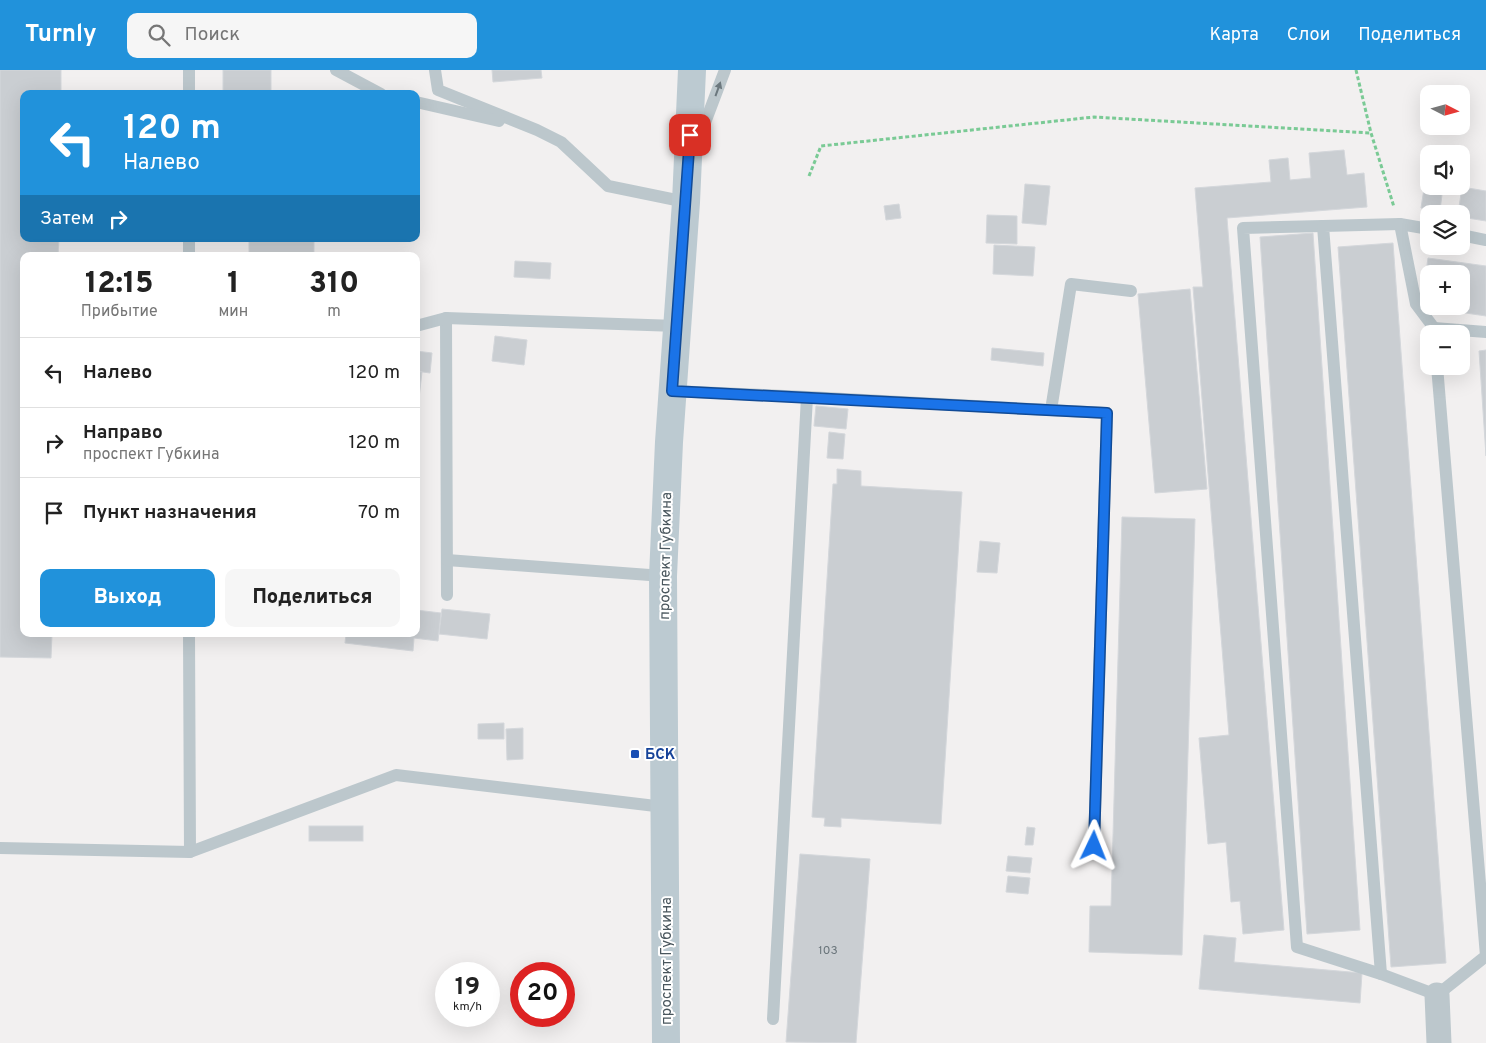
<!DOCTYPE html>
<html lang="ru">
<head>
<meta charset="utf-8">
<style>
  :root { --surface:#fff; --page:#f6f6f6; --text:#222; --muted:#767676; --line:#e0e0e0; --accent:#2192db }
  body { margin:0; font-family:Overpass,sans-serif; background:var(--page); color:var(--text); height:100vh; display:flex; flex-direction:column; font-size:19px; white-space:nowrap }
  * { box-sizing:border-box; margin:0 }
  p { font-size:16px; color:var(--muted) }
  .icon { flex:none; width:28px; height:28px; fill:none; stroke:currentColor; stroke-width:2; stroke-linecap:round; stroke-linejoin:round }
  .map { position:relative; flex:1; overflow:hidden }
  .side { position:absolute; left:20px; top:182px; width:400px; height:385px; display:flex; flex-direction:column; background:var(--surface); border-radius:10px; box-shadow:0 5px 20px #0002 }
  .side>* { flex:none }
  .guide { position:absolute; left:20px; top:20px; width:400px; height:152px; border-radius:10px; box-shadow:0 5px 20px #0002; background:#2192db; color:#fff; overflow:hidden }
  .needle { width:32px; rotate:96deg }
  .buttons { position:absolute; left:1420px; top:15px; display:grid; gap:10px }
  .buttons a { display:grid; place-items:center; width:50px; height:50px; border-radius:10px; background:var(--surface); box-shadow:0 5px 20px #0002; font-size:25px }
  .speed { position:absolute; left:435px; top:892px; display:flex; gap:10px; font-size:25px; font-weight:700; text-align:center }
  .speed>* { display:grid; place-content:center; width:65px; height:65px; border-radius:50%; background:var(--surface); box-shadow:0 5px 20px #0002; line-height:1 }
  .speed small { font-size:12px; font-weight:400 }
  .speed .limit { border:8px solid #d22; background:#fff; color:#111 }
  .pin { position:absolute; display:grid; place-items:center; width:42px; height:42px; color:#fff; margin:-21px; border-radius:10px; box-shadow:0 2px 8px #0006 }
  .me { position:absolute; width:55px; margin:-28px; rotate:2deg; stroke-linejoin:round; filter:drop-shadow(0 0 4px #0008) }
  .turn { display:flex; align-items:center; gap:18px; height:105px; padding:0 20px; font-size:22px }
  .turn .icon { width:65px; height:65px; stroke-width:2.5 }
  .turn b { display:block; font-size:35px; line-height:42px }
  .then { display:flex; align-items:center; height:48px; padding:0 20px; background:#0003; gap:10px; font-size:19px }
  .eta { display:flex; justify-content:space-evenly; align-items:center; height:85px; text-align:center }
  .eta b { font-size:30px; font-weight:800; line-height:35px }
  .primary-button { display:flex; gap:10px; margin-top:auto; padding:10px 20px }
  .primary-button a { flex:1; height:58px; border-radius:10px; background:var(--accent); color:#fff; font-size:20px; font-weight:800; line-height:58px; text-align:center }
  .primary-button a+a { background:var(--page); color:var(--text) }
  ul { padding:0; list-style:none }
  li { display:flex; align-items:center; gap:15px; height:70px; padding:0 20px; border-top:1px solid var(--line) }
  li div { flex:1 }
  li b { display:block; font-size:19px }
  li em { font-style:normal }
  header { display:flex; align-items:center; gap:30px; box-sizing:border-box; height:70px; padding:0 25px; background:var(--accent); color:#fff }
  header strong { font-size:24px }
  nav { display:flex; gap:28px; margin-inline-start:auto; font-size:18px }
  .search { width:350px; height:45px; background:var(--page); display:flex; align-items:center; gap:12px; box-sizing:border-box; padding:0 18px; border-radius:10px; color:var(--muted); font-size:19px }
  .map>svg:first-child { display:block }
  .building { fill:#caced2; stroke:#d4d7db }
  .lines { fill:none; stroke-linecap:round; stroke-linejoin:round }
  .path { stroke:#7aca95; stroke-width:3; stroke-dasharray:4 2.5; stroke-linecap:butt }
  .lane { stroke:#bcc7cc; stroke-width:12 }
  .street { stroke:#bcc7cc; stroke-width:25 }
  .secondary { stroke:#bccad1; stroke-width:28 }
  .oneway { fill:#6c787e }
  .route-casing { stroke:#114b97; stroke-width:12 }
  .route { stroke:#1a73e8; stroke-width:9 }
  .transit-dot { fill:#1a4fb4; stroke:#fff; stroke-width:2 }
  .labels { text-anchor:middle; stroke-width:4; stroke-linejoin:round; paint-order:stroke }
  .number-label { font-size:12px; fill:#69747a }
  .street-label { font-size:15px; fill:#49565d; stroke:#fff }
  .transit-label { font-size:15px; font-weight:bold; fill:#164399; stroke:#fff; text-anchor:start }
</style>
</head>
<body>
<header>
<strong>Turnly</strong>
<div class="search"><svg class="icon" aria-label="search" viewBox="0 0 24 24"><circle cx="10" cy="10" r="6"/><path d="M15 15l6 6"/></svg>Поиск</div>
<nav><a>Карта</a><a>Слои</a><a>Поделиться</a></nav>
</header>
<div class="map">
<svg width="1486" height="973" viewBox="0 0 1486 973">
  <rect width="100%" height="100%" fill="#f2f0f0"/>
  <!-- building -->
  <g class="building">
    <path d="M0 0H61V24H24V169H59L58 186H24V564H52L51 588 0 587Z"/>
    <rect x="223" y="0" width="48" height="24"/>
    <path d="M492 0H541L542 8 493 12Z"/>
    <path d="M1344 80 1347 105 1364 103 1367 137 1227 148 1284 860 1243 864 1240 831 1231 832 1226 772 1208 774 1199 668 1229 665 1193 217H1203L1195 118 1271 112 1269 90 1288 88 1290 110 1311 108 1309 83Z"/>
    <path d="M1425 112 1429 113V116H1443L1440 141 1421 138Z"/>
    <path d="M1025 114 1050 116 1046 155 1022 153Z"/>
    <path d="M1462 117 1486 121V151L1461 147V144H1458Z"/>
    <path d="M899 134 901 148 886 150 884 136Z"/>
    <path d="M987 145 1017 146V174L986 173Z"/>
    <path d="M1313 163 1360 860 1307 864 1260 167Z"/>
    <path d="M249 169 314 170V186H249Z"/>
    <path d="M1393 173 1446 893 1391 897 1338 177Z"/>
    <path d="M994 175 1035 177 1033 206 993 204Z"/>
    <path d="M1428 188 1486 196V246L1438 239V236H1461V204H1429V209H1425Z"/>
    <path d="M515 191 551 193 550 209 514 207Z"/>
    <path d="M1190 219 1207 419 1155 423 1138 224Z"/>
    <path d="M495 266 527 270 524 295 492 291Z"/>
    <path d="M992 278 1044 283 1043 296 991 290Z"/>
    <path d="M1486 280V386L1479 281Z"/>
    <path d="M416 281 432 283 430 303 416 301Z"/>
    <path d="M416 301 422 302 418 337H416Z"/>
    <path d="M816 336 848 339 846 359 814 356Z"/>
    <path d="M829 362 845 364 843 389 827 388Z"/>
    <path d="M837 399 861 401V416L962 422 941 754 841 748V757L824 756 825 748 812 747 833 414H837Z"/>
    <path d="M1122 447 1195 449 1182 885 1089 882 1090 836H1111Z"/>
    <path d="M980 471 1000 473 997 503 977 502Z"/>
    <path d="M442 539 490 544 487 569 439 564Z"/>
    <path d="M416 540 441 543 438 571 414 568 413 581 345 573 346 564 411 565 416 564Z"/>
    <path d="M242 564H293V566Z"/>
    <path d="M504 653V669H478V654Z"/>
    <path d="M523 658V689L507 690 506 659Z"/>
    <rect x="309" y="756" width="54" height="15"/>
    <path d="M1027 757 1035 758 1033 775H1025Z"/>
    <path d="M800 784 870 789 856 973 786 972Z"/>
    <path d="M1008 786 1032 788 1030 803 1006 801Z"/>
    <path d="M1008 806 1030 808 1028 824 1006 822Z"/>
    <path d="M1204 865 1236 868 1234 892 1362 903 1360 933 1199 919Z"/>
  </g>
  <g class="lines">
    <!-- path -->
    <g class="path">
      <path d="M1356 0 1371 63 1394 137"/>
      <path d="M809 106 821 76 1094 47 1371 63"/>
    </g>
    <!-- lane -->
    <g class="lane">
      <path d="M189 0V24"/>
      <path d="M336 0 381 24"/>
      <path d="M435 0 438 20 537 60 561 72 608 116 686 132"/>
      <path d="M416 32 499 51"/>
      <path d="M697 74 725 0"/>
      <path d="M1323 156 1243 158 1297 877 1381 904 1437 925 1486 886 1437 296"/>
      <path d="M1429 159 1400 154 1416 234 1434 258V264"/>
      <path d="M1461 165 1486 170"/>
      <path d="M189 169V186"/>
      <path d="M446 248 447 525"/>
      <path d="M416 256 446 248 677 256"/>
      <path d="M1434 258 1486 262"/>
      <path d="M672 321 807 327"/>
      <path d="M1051 340 1071 214 1131 221"/>
      <path d="M447 490 663 506"/>
      <path d="M189 564 190 782"/>
      <path d="M0 778 190 782 396 705 664 737"/>
      <path d="M1381 904 1323 156 1400 154"/>
      <path d="M773 949 807 327 1107 343 1094 776"/>
    </g>
    <!-- street -->
    <path class="street" d="M1437 925 1439 973"/>
    <!-- secondary -->
    <path class="secondary" d="M666 973 663 506 669 372 686 132 692 0"/>
  </g>
  <!-- one-way arrows -->
  <defs><path id="oneway-solid" d="M-6-.8H1V-3.2L6.5 0L1 3.2V.8H-6Z" transform="scale(1.25)"/></defs>
  <use class="oneway" href="#oneway-solid" transform="translate(718 19) rotate(-70)"/>
  <g class="lines">
    <!-- route casing -->
    <g class="route-casing">
      <path id="route" d="M690 65 672 321 1107 343 1094 776"/>
    </g>
    <!-- route -->
    <use href="#route" class="route"/>
  </g>
  <!-- markers -->
  <rect class="transit-dot" x="630" y="679" width="10" height="10" rx="2.5"/>
  <g class="labels">
    <!-- number labels -->
    <g class="number-label">
      <text x="828" y="884">103</text>
    </g>
    <!-- street labels -->
    <g class="street-label">
      <text transform="translate(665 486) rotate(-89)" y="5">проспект Губкина</text>
      <text transform="translate(666 891) rotate(-90)" y="5">проспект Губкина</text>
    </g>
    <!-- transit labels -->
    <g class="transit-label">
      <text x="645" y="689">БСК</text>
    </g>
  </g>
</svg>
<div class="buttons">
<a><svg class="needle" viewBox="-14 -14 28 28"><path d="M0-13l5 13h-10z" fill="#e53935"/><path d="M0 13l5-13h-10z" fill="#767676"/></svg></a>
<a><svg class="icon" aria-label="sound" viewBox="0 0 24 24"><path d="M4 9h4l5-4v14l-5-4H4zM17 9q2 3 0 6"/></svg></a>
<a><svg class="icon" aria-label="layers" viewBox="0 0 24 24"><path d="M12 4l9 5-9 5-9-5zM3 14l9 5 9-5"/></svg></a>
<a>+</a>
<a>−</a>
</div>
<div class="speed"><div>19<small>km/h</small></div><div class="limit">20</div></div>
<div class="pin" style="left:690px;top:65px;background:#d93025"><svg class="icon" aria-label="arrive" viewBox="0 0 24 24"><path d="M6 21V4h12l-3 4 3 4H6"/></svg></div>
<svg class="me" style="left:1094px;top:776px" viewBox="-20 -20 40 40"><path d="M0-17L14 15 0 8-14 15z" fill="#1a73e8" stroke="#fff" stroke-width="4"/></svg>
<div class="guide">
<div class="turn"><svg class="icon" aria-label="left" viewBox="0 0 24 24"><path d="M17 20v-9H6M10 6l-5 5 5 5"/></svg><div><b>120 m</b>Налево</div></div>
<div class="then">Затем<svg class="icon" aria-label="right" viewBox="0 0 24 24"><path d="M7 20v-9h11M14 6l5 5-5 5"/></svg></div>
</div>
<section class="side">
<div class="eta">
<div><b>12:15</b><p>Прибытие</p></div>
<div><b>1</b><p>мин</p></div>
<div><b>310</b><p>m</p></div>
</div>
<ul>
<li><svg class="icon" aria-label="left" viewBox="0 0 24 24"><path d="M17 20v-9H6M10 6l-5 5 5 5"/></svg><div><b>Налево</b></div><em>120 m</em></li>
<li><svg class="icon" aria-label="right" viewBox="0 0 24 24"><path d="M7 20v-9h11M14 6l5 5-5 5"/></svg><div><b>Направо</b><p>проспект Губкина</p></div><em>120 m</em></li>
<li><svg class="icon" aria-label="arrive" viewBox="0 0 24 24"><path d="M6 21V4h12l-3 4 3 4H6"/></svg><div><b>Пункт назначения</b></div><em>70 m</em></li>
</ul>
<div class="primary-button"><a>Выход</a><a>Поделиться</a></div>
</section>
</div>
</body>
</html>
